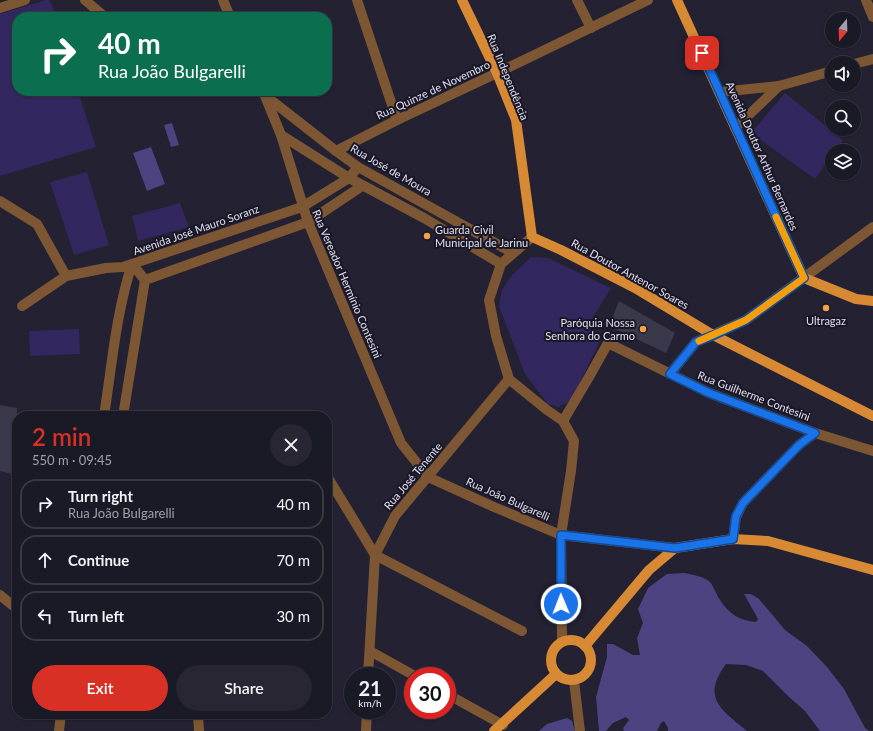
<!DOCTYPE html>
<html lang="en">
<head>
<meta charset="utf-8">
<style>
  :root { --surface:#1a1926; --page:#272632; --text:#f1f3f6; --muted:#9fa0a7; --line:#383843; --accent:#d93025 }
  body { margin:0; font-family:Lato,sans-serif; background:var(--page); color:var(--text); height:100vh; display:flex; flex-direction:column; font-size:15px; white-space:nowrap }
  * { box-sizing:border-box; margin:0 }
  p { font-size:13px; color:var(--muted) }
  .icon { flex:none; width:22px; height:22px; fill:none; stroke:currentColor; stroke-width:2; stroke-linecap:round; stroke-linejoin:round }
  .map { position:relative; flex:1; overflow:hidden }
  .panel { position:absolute; left:12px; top:411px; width:320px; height:308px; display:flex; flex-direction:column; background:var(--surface); border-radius:16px; box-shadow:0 1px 3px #0004,0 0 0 1px var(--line) }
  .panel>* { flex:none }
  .top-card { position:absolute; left:12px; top:12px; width:320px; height:84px; border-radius:16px; box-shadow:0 1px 3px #0004,0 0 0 1px var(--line); background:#0b6e4f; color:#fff; overflow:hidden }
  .needle { width:26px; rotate:199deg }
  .controls { position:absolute; left:825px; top:12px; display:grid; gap:8px }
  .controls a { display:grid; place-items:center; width:36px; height:36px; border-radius:50%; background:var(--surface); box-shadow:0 1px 3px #0004,0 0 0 1px var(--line); font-size:20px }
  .speed { position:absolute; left:344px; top:667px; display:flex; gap:8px; font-size:20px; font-weight:700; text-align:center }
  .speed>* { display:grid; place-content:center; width:52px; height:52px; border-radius:50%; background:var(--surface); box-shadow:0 1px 3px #0004,0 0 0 1px var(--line); line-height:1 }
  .speed small { font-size:10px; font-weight:400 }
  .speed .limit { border:6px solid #d22; background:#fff; color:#111 }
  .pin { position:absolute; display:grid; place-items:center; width:34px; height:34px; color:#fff; margin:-17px; border-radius:8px; box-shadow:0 2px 6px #0006 }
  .me { position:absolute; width:44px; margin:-22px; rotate:359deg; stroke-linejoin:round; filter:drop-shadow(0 0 3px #0008) }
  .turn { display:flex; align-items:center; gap:14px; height:84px; padding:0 20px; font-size:18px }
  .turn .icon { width:52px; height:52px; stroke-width:2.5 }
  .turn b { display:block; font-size:28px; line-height:34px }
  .round { display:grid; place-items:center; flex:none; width:42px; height:42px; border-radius:21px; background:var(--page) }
  .overview { display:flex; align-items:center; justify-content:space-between; height:68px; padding:0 20px }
  h1 { font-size:24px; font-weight:600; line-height:30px; color:var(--accent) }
  .action { display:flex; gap:8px; margin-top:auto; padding:8px 20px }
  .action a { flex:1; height:46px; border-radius:24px; background:var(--accent); color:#fff; font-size:16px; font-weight:600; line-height:46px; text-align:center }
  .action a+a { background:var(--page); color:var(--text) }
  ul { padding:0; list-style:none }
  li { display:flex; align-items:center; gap:12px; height:50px; margin:0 8px 6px; padding:0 12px; border:2px solid var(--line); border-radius:16px }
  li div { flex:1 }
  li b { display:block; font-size:15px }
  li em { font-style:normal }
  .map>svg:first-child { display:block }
  .green { fill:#32275e }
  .forest { fill:#4d4381 }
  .building { fill:#3a384b }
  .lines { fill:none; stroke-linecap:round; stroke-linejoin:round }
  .minor { stroke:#7d5733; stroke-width:10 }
  .major { stroke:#d78934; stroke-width:10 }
  .route-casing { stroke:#114b97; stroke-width:10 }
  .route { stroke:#1a73e8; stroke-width:7 }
  .slow { stroke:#f59e0b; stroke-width:7 }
  .poi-dot { fill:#f7a149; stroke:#191728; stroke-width:1.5 }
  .labels { text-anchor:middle; stroke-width:4; stroke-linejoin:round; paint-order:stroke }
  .street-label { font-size:11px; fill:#e1e0ec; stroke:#191728 }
  .poi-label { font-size:11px; fill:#e1e0ec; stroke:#191728; text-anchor:start }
</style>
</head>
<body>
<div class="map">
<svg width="873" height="731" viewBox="0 0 873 731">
  <rect width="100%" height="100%" fill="#232132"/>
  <!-- green -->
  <g class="green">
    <path d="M46 0H50L56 17H17V91H78L96 147 0 176V14Z"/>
    <path d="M785 93 843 140 835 151H832V155L815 179 751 133Z"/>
    <path d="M87 172 109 245 74 255 50 182Z"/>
    <path d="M180 203 189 227 138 241 132 216Z"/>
    <path d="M531 257 548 258 611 288 590 322 601 339 574 395 567 403 558 407 548 404 525 374 499 306 502 290 512 275Z"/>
    <path d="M79 329 80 354 30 356 29 331Z"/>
  </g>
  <!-- forest -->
  <g class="forest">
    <path d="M172 123 179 145 171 147 164 125Z"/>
    <path d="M151 147 165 184 147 191 133 153Z"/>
    <path d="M685 573C693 575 702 576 709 581 714 586 716 594 720 600 729 614 740 621 756 622L758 619 744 594H751L759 599 785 630 807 646 827 667 844 689 865 728 869 731H820L805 711 789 697 763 671 746 665 726 664C701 698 721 709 747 731H668V728L664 721 661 723 657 731H624L623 728 629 720 626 717 613 723 606 731H599L596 697 607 657V644H613L633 655H640L637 638 643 623 638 609 648 588 667 574Z"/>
    <path d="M567 718 572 721 575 731H539L547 724Z"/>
  </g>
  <!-- building -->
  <g class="building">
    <path d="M619 301 675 333 666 353 609 326Z"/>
    <path d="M0 405 17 408V475L0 471Z"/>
  </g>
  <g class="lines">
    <!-- minor -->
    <g class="minor">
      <path d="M85 0 105 17"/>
      <path d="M223 0 230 17"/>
      <path d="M357 0 397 120"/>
      <path d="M577 0 591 28"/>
      <path d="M866 0 873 17"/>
      <path d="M0 8 25 0"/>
      <path d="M854 64 873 59"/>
      <path d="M263 91 281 135 308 222 401 443 428 477 494 507 561 535 675 548"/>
      <path d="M720 92 779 86 832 71"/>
      <path d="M267 97 336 151 358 167 513 253"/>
      <path d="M735 128 779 86"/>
      <path d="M281 135 349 178 424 218 501 264"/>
      <path d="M336 151 397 120 497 73 648 0"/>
      <path d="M0 201 37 224 66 276"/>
      <path d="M532 237 501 264 489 300 496 336 509 379 547 410 563 421 589 377 608 343 709 393 815 433 873 451"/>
      <path d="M22 306 66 276 106 268 123 267 132 264 145 280"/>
      <path d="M670 374 696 342 746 320 873 227"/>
      <path d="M104 416C112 365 116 313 132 264L302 207 349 178 358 167"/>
      <path d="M123 416 145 280 308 222 362 186"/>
      <path d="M327 476 375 555 522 631"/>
      <path d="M733 539 736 517 743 503 799 445 815 433"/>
      <path d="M0 595 17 609"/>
      <path d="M562 642 561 535 571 471 574 441 563 421"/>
      <path d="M370 651 415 676"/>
      <path d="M368 676 375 555 395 516 509 379"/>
      <path d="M574 681 580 731"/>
      <path d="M447 694 503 725"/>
      <path d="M198 714 199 731"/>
      <path d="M59 731 61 714"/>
      <path d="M366 731 367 710"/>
    </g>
    <!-- major -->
    <g class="major">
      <path d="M462 0 497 73 516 120 532 237 561 250 635 288 713 335 873 416"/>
      <path d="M677 0 804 278 856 299 873 301"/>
      <circle cx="571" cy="660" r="20"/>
      <path d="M585 646 649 570 675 548 733 539 768 541 873 570"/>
      <path d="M494 731 556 674"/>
    </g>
  </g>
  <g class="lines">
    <!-- route casing -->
    <g class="route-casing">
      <path id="route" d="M561 604V535L675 548 733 539 736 516 743 503 799 445 815 433 709 393 670 374 696 342 714 335 746 320 804 278 702 53"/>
    </g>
    <!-- route -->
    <use href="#route" class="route"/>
    <!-- slow -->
    <path class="slow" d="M699 341 746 320 804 278 776 217"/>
  </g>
  <!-- markers -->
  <g class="poi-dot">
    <circle cx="427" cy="236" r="4"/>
    <circle cx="826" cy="308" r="4"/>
    <circle cx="643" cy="329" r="4"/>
  </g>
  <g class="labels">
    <!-- street labels -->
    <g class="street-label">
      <text transform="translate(508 77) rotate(68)" y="4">Rua Independência</text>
      <text transform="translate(433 90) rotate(-25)" y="4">Rua Quinze de Novembro</text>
      <text transform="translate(762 156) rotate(66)" y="4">Avenida Doutor Arthur Bernardes</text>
      <text transform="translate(391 170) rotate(30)" y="4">Rua José de Moura</text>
      <text transform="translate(196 230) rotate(-19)" y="4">Avenida José Mauro Soranz</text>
      <text transform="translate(630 274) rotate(29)" y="4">Rua Doutor Antenor Soares</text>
      <text transform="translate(347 284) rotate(67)" y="4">Rua Vereador Hermínio Contesini</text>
      <text transform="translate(754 396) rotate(21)" y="4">Rua Guilherme Contesini</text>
      <text transform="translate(413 476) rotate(-50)" y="4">Rua José Tenente</text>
      <text transform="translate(508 499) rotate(24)" y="4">Rua João Bulgarelli</text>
    </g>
    <!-- poi labels -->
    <g class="poi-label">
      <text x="435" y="234">Guarda Civil<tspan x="435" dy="13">Municipal de Jarinu</tspan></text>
      <text x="826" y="325" text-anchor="middle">Ultragaz</text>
      <text x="635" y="327" text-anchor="end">Paróquia Nossa<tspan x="635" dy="13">Senhora do Carmo</tspan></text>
    </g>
  </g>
</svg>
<div class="controls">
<a><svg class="needle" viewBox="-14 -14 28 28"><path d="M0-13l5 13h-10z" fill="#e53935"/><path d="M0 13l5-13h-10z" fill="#9fa0a7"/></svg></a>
<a><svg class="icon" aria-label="sound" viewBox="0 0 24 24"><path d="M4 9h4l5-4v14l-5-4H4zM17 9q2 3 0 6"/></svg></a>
<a><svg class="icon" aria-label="search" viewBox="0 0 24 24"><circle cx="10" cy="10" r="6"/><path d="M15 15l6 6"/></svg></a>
<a><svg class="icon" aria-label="layers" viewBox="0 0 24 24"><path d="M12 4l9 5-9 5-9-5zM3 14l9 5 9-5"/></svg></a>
</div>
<div class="speed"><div>21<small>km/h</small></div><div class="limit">30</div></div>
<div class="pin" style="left:702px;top:53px;background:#d93025"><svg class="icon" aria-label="arrive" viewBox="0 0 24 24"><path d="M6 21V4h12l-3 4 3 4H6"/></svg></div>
<svg class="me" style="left:561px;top:604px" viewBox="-20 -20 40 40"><circle r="17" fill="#1a73e8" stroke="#fff" stroke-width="3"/><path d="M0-11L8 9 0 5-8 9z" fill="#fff"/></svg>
<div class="top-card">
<div class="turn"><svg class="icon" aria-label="right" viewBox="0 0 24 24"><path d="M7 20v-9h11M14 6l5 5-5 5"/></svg><div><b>40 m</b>Rua João Bulgarelli</div></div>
</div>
<section class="panel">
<div class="overview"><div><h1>2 min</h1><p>550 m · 09:45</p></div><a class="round"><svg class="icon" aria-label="close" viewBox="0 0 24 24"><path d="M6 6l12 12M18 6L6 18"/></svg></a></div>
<ul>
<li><svg class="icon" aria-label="right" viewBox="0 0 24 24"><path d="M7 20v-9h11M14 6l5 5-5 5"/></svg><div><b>Turn right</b><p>Rua João Bulgarelli</p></div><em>40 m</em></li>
<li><svg class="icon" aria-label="ahead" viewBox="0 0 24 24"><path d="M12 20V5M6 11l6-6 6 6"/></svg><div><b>Continue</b></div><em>70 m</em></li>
<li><svg class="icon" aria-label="left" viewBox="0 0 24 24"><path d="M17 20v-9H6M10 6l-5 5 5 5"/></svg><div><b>Turn left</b></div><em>30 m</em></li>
</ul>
<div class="action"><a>Exit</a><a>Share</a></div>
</section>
</div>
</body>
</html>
